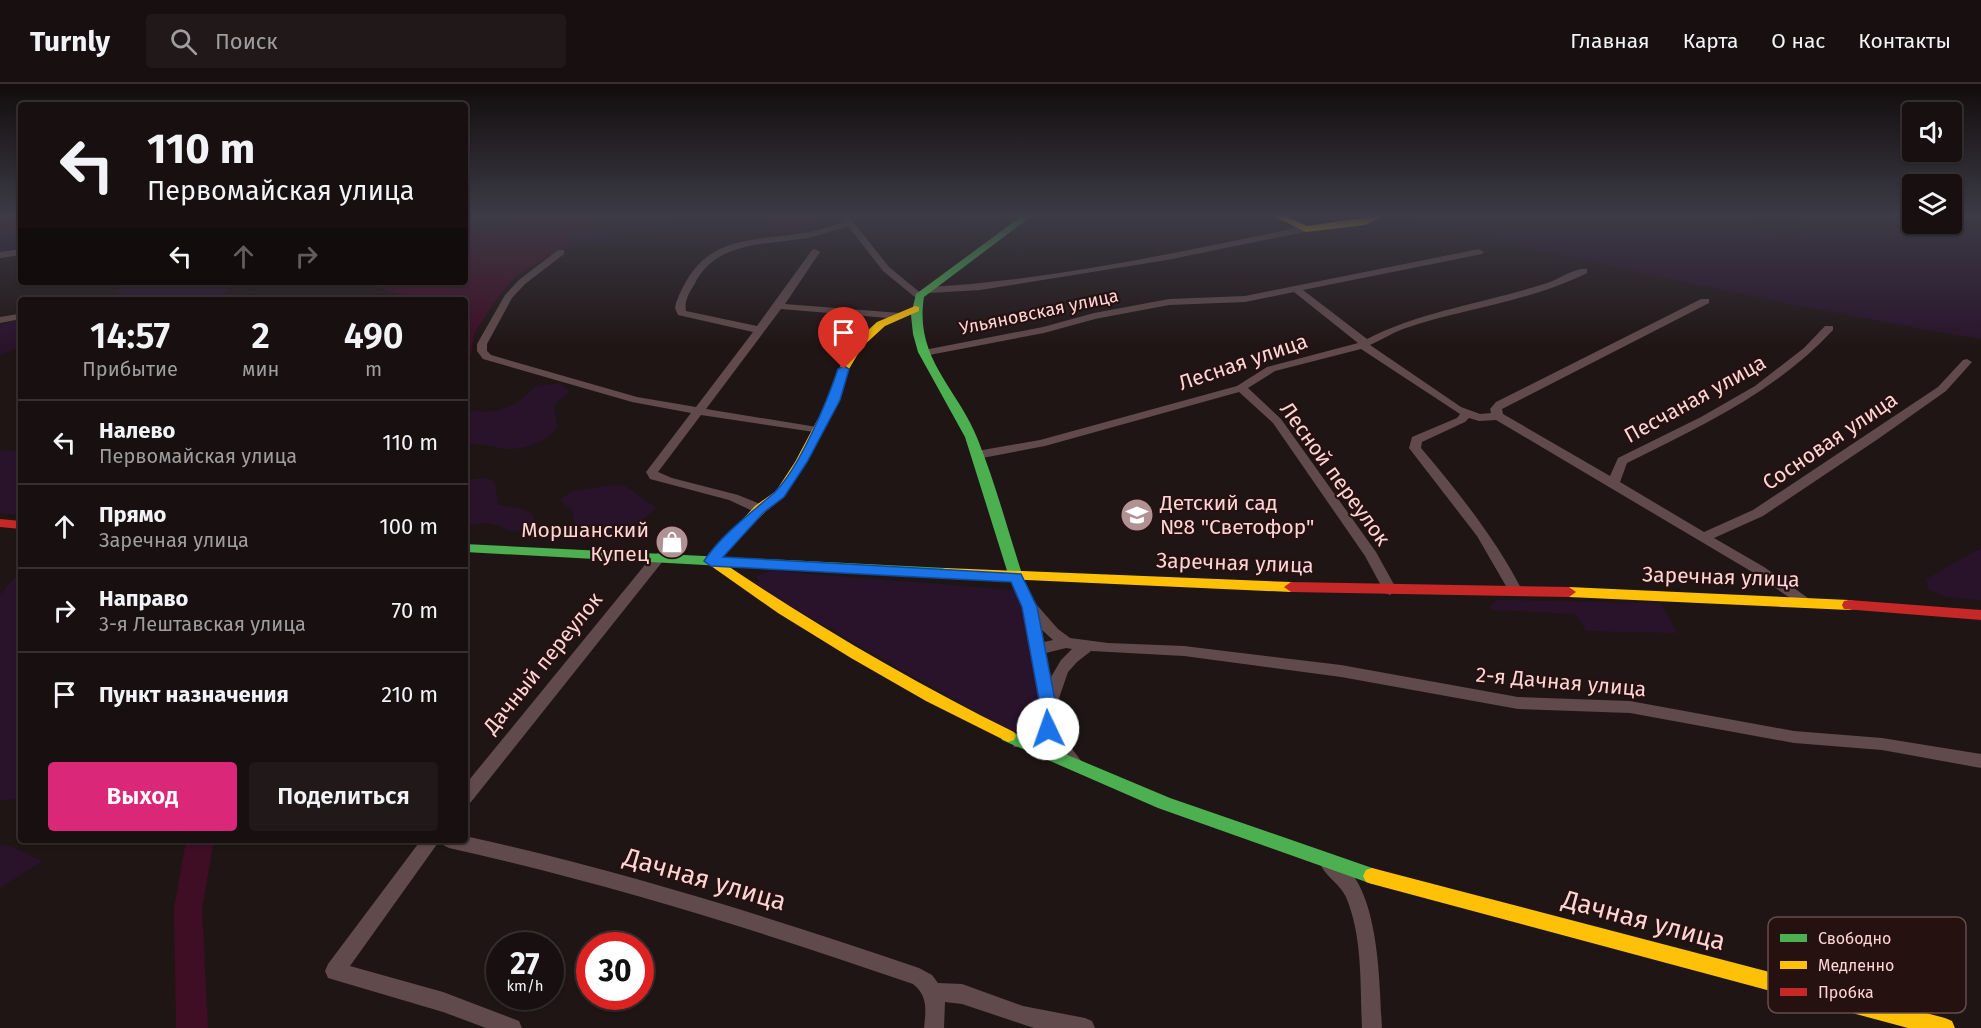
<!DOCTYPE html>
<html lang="ru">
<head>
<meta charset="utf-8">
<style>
  :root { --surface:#181010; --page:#211919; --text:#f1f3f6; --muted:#9f9d9f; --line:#363030; --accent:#db2777 }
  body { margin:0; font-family:"Fira Sans",sans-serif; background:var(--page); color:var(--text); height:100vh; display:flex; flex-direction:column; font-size:22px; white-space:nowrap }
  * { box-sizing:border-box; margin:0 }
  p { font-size:20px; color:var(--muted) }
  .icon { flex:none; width:33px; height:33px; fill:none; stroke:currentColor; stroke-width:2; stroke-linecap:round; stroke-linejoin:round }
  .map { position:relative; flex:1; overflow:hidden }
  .sheet { position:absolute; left:18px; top:213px; width:450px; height:546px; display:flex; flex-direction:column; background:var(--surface); border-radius:6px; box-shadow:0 2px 4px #0004,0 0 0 2px var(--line) }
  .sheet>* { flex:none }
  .banner { position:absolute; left:18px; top:18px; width:450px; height:183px; border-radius:6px; box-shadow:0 2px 4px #0004,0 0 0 2px var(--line); background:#181010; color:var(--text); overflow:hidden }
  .buttons { position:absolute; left:1902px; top:18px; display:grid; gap:12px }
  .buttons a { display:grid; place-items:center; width:60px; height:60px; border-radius:6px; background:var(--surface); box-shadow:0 2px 4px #0004,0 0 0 2px var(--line); font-size:30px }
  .speed { position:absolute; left:486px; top:848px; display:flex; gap:12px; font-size:30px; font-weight:700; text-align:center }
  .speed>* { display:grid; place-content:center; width:78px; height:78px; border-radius:50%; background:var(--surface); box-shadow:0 2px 4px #0004,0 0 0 2px var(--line); line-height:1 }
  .speed small { font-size:15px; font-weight:400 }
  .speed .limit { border:9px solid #d22; background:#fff; color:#111 }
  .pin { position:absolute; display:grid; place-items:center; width:51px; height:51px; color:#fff; margin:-62px -26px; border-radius:50% 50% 50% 0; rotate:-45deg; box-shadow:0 0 6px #0007 }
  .pin .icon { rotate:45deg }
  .me { position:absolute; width:66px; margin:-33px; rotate:357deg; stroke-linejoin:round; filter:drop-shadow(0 0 4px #0008) }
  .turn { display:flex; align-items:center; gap:21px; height:126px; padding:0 30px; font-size:27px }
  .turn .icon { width:78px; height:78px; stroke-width:2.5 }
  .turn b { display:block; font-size:42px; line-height:51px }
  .lanes { display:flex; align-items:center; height:57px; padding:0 30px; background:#0003; justify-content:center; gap:30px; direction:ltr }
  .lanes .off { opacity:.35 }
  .eta { display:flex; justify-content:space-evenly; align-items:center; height:102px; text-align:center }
  .eta b { font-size:36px; font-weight:600; line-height:42px }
  .button { display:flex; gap:12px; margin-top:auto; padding:12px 30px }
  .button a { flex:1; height:69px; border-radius:6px; background:var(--accent); color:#fff; font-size:24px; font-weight:600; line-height:69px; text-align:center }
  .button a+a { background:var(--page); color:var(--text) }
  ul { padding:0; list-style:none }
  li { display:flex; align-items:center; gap:18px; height:84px; padding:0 30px; border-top:2px solid var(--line) }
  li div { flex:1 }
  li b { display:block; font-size:22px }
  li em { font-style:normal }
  header { display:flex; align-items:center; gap:36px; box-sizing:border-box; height:84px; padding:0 30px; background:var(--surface); border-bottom:2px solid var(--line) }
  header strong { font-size:28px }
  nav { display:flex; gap:33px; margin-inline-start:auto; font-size:21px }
  .search { width:420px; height:54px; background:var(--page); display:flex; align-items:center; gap:15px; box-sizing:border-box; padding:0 21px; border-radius:6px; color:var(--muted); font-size:22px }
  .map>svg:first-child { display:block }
  .green { fill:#29132b }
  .water { fill:#3f0d24 }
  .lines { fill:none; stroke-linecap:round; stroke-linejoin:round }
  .river { fill:#3f0d24; fill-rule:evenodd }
  .street { fill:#604a4b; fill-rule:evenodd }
  .fast { fill:#4caf50; fill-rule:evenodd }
  .slow { fill:#ffc107; fill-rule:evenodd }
  .jam { fill:#c62828; fill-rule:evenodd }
  .route { fill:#1a73e8; stroke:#114b97; stroke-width:1.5 }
  .labels { text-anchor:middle; stroke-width:4.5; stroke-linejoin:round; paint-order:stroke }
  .far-street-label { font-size:18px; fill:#fed5d5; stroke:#251110 }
  .street-label { font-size:21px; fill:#fed5d5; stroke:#251110 }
  .poi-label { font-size:21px; fill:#fed5d5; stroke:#251110; text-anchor:start }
  .near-street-label { font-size:26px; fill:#fed5d5; stroke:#251110 }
  .key { fill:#251110; stroke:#664c4b; stroke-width:1.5 }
  .key-label { font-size:16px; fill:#fed5d5 }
</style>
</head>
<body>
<header>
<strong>Turnly</strong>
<div class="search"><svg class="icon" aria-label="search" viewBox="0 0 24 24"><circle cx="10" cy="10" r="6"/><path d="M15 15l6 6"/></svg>Поиск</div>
<nav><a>Главная</a><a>Карта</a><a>О нас</a><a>Контакты</a></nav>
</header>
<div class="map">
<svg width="1981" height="944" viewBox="0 0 1981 944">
  <rect width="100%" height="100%" fill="#201515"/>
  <!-- green -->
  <g class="green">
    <path d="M465 131H532L495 143 465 149Z"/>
    <path d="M615 131H678C640 150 603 159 561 164L574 149Z"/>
    <path d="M970 131H1008L987 145 961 137Z"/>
    <path d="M1405 131H1739C1760 142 1785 160 1807 145L1799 131H1912V140H1952V131H1981V255C1792 224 1604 181 1417 137Z"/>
    <path d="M21 148V167L0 169V149Z"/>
    <path d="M51 198H240L212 216H96L116 210 119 204 111 200 44 201Z"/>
    <path d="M21 235V263L0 271V241Z"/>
    <path d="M559 299 569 306C566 315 561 313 556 319 550 327 561 337 555 346 547 358 521 366 507 365 493 364 480 358 465 360V325C494 332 515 325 534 303Z"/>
    <path d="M0 366 21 368V431L0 429Z"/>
    <path d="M485 394 495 398 498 421 522 425 533 430 534 438C506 458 509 439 485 439 478 439 471 442 465 442V396Z"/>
    <path d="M612 401 625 402 656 424C631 445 610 470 576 446L573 428 560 415 571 408Z"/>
    <path d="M1981 464V516L1947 513 1929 506 1926 495Z"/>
    <path d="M21 487V714L0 717V511Z"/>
    <path d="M772 487 1014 506 1025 521 1046 636 1033 650 1011 646 991 637 760 505 757 492Z"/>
    <path d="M1498 516 1661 519 1677 549 1586 547 1576 530 1492 526 1489 522Z"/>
    <path d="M0 761 12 763 42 777 0 804Z"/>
  </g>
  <!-- water -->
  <g class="water">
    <path d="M0 131H21V148L0 149Z"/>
    <path d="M532 131H615L574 149 561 164 516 192 497 214 474 250 471 270 465 280V216H409L411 213 379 204 382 198H465V149L495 143Z"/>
    <path d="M769 131H820L818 141 787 149 772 150 766 142Z"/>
  </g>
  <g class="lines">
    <!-- river -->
    <path class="river" d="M186 756H214L202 825 208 944H176L174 825Z"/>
    <!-- street -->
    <g class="street">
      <path d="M842 131H848L889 183 922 210V214H916L883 187 848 142C834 146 821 151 808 154 766 161 716 156 694 201 689 209 684 217 686 227L757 242 812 166 815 165 820 168 785 220 900 229 905 232 900 235 781 225 706 325 817 343 823 347 821 349 701 331 658 388 672 394 738 411 765 422 766 425 765 428H755L729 416 650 395 646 388 691 329 632 318 483 275 477 267V260L505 211 519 196 558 166H564V170L525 200 512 214 487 260V267L491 271 637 313 696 323 753 248 678 231 675 224 676 219C701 152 743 158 804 149 818 147 831 142 844 138L841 133Z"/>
      <path d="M1306 142 1310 145 1309 147 1167 176 980 206 929 209 924 206 929 203C1056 196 1182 167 1306 142Z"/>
      <path d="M21 165V171L0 174V168Z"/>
      <path d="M1479 165 1484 168 1482 170 1303 206 1367 255C1421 227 1485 219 1544 200 1557 197 1575 183 1587 185V189C1529 218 1464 224 1403 245 1392 249 1381 256 1370 261L1461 323 1480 330 1491 329 1490 325 1496 318 1701 215H1709V219L1502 325 1503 330 1610 392 1618 374 1701 333 1755 302 1804 264 1825 242H1833V246C1774 309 1703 341 1627 379L1620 398 1704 448 1753 426 1938 303 1963 276 1967 275 1972 278 1946 307 1878 355 1763 432 1714 454 1764 483 1808 514 1810 518 1803 523 1754 489 1496 336 1479 337 1469 334 1465 338 1422 358 1421 364C1459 409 1495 454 1522 506L1515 511 1510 509 1477 452 1409 364 1412 353 1457 334 1460 330 1361 265 1275 287 1248 304 1281 335 1376 468 1397 506 1390 511 1385 509 1365 472 1273 339 1239 308 1045 362 977 375 971 371 977 367 1040 356 1237 302 1267 283 1358 259 1294 208 1245 218 1169 221 1095 235 1044 249 924 272 919 269 924 266 1043 243 1094 229 1169 215 1245 212Z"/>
      <path d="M18 230 21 231V235L0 239V233Z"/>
      <path d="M658 469 663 471 665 474 663 477 471 718 465 720V701L653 471Z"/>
      <path d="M1016 488 1021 490 1036 520 1058 545 1070 554 1108 559 1184 562 1341 581 1518 613 1630 617 1794 647 1882 654 1981 670V684L1882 666 1794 659 1630 629 1518 625 1341 593 1184 572 1091 567 1077 578 1068 588 1057 620 1063 653 1082 678 1080 683C1064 688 1053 667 1048 655L1031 663H1014L1012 658 1014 653 1034 649 1044 636 1023 523 1009 493ZM1042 546 1053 556 1044 558ZM1066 564 1072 565 1061 576 1051 593 1046 569Z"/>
      <path d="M465 752C619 786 770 833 919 884L932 891 938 899 962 900 1023 922 1085 934 1092 937 1095 944H1034L962 920 945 918 944 944H924C926 926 928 912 913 900 760 847 607 799 449 764L443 761 440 756H465Z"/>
      <path d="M421 756H440L350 882 443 908 519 937 522 944H486L443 928 328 894 325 887 328 880Z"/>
      <path d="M1329 772C1381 791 1379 899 1382 944H1362C1360 902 1363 853 1346 813 1340 800 1326 793 1320 780L1323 774Z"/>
    </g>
    <!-- fast -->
    <g class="fast">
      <path d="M1023 131H1033L924 213C914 275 958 304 978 356 996 401 1008 447 1023 493L1016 498 1009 493 965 353 918 268 913 250 911 231 916 210Z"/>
      <path d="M465 460 945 484 952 489 945 494 465 468Z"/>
      <path d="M1008 646 1170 714 1378 786 1381 792 1378 798 1372 800 1158 724 1002 656 1000 652 1002 648Z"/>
    </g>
    <!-- slow -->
    <g class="slow">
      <path d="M1271 131H1283L1307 142 1385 131 1365 141 1306 148Z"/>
      <path d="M915 222 919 223V227L885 242 862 263 849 285 840 316 807 378 784 413 765 428 719 476C814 540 911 597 1014 648L1016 652 1014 656 1008 658 926 617 851 574 778 529 704 477 755 422 776 407 795 378 828 316 839 285 854 259 877 238Z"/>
      <path d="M945 484 1291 498 1298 503 1291 508 940 492 938 489 940 486Z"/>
      <path d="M1569 503 1849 516 1854 517 1856 521 1854 525 1849 526 1569 513 1562 508Z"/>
      <path d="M1372 784 1945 934 1952 937 1955 944H1908L1372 800 1366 798 1363 792 1366 786Z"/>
    </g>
    <!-- jam -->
    <g class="jam">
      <path d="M0 435 21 437V445L0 443Z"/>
      <path d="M1291 498 1569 503 1576 508 1569 513 1291 508 1284 503Z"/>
      <path d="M1849 516 1981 526V536L1844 525 1842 521 1844 517Z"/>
    </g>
  </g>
  <!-- sky -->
  <linearGradient id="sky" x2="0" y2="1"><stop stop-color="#120c0c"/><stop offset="0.5" stop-color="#3c3b46"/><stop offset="1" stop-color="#3c3b46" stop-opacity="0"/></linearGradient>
  <rect width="1981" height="263" fill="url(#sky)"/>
  <!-- route -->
  <path class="route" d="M844 282 849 285 840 316 807 378 784 413 764 428 723 473 1021 490 1037 523 1059 637 1054 650 1048 652 1040 645 1043 637 1022 523 1011 498 711 482 704 477C722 450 750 430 774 409 799 385 827 318 838 285Z"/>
  <!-- icons -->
  <defs>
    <g id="school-disc" transform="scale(1.725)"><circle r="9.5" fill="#b09292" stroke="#251110"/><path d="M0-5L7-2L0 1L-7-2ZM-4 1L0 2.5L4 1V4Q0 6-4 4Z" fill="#fff"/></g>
    <g id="shop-disc" transform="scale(1.725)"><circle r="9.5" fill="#b09292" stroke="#251110"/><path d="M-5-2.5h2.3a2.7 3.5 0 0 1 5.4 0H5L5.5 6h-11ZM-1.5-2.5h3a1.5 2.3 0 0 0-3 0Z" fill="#fff"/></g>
  </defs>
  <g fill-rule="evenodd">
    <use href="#school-disc" x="1137" y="431"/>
    <use href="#shop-disc" x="672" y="458"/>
  </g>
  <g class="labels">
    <!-- far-street labels -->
    <g class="far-street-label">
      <text transform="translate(1039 228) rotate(-12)" y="6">Ульяновская улица</text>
    </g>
    <!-- street labels -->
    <g class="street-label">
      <text transform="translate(1243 278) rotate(-19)" y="7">Лесная улица</text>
      <text transform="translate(1695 315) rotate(-29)" y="7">Песчаная улица</text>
      <text transform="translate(1830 357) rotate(-34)" y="7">Сосновая улица</text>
      <text transform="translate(1335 390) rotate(54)" y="7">Лесной переулок</text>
      <text transform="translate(1235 479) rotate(2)" y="7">Заречная улица</text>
      <text transform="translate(1721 493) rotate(2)" y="7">Заречная улица</text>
      <text transform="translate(543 579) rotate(-51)" y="7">Дачный переулок</text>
      <text transform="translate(1561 598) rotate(5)" y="7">2-я Дачная улица</text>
    </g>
    <!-- poi labels -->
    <g class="poi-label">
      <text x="1160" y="426">Детский сад<tspan x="1160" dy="24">№8 "Светофор"</tspan></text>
      <text x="649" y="453" text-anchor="end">Моршанский<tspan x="649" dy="24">Купец</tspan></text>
    </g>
    <!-- near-street labels -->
    <g class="near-street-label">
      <text transform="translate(705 795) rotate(16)" y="9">Дачная улица</text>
      <text transform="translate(1644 836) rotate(15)" y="9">Дачная улица</text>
    </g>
  </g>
  <!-- legend -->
  <rect x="1768" y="833" width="198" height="96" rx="9" class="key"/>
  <rect x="1780" y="850" width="27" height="8" fill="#4caf50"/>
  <rect x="1780" y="877" width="27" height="8" fill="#ffc107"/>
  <rect x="1780" y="904" width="27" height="8" fill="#c62828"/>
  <g class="key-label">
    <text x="1818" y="860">Свободно</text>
    <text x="1818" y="887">Медленно</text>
    <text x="1818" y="914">Пробка</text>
  </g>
</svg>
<div class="buttons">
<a><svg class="icon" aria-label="sound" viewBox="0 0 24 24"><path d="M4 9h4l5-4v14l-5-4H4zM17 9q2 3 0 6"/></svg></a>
<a><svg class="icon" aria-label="layers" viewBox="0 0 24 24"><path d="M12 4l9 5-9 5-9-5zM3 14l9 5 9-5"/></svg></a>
</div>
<div class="speed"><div>27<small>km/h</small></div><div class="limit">30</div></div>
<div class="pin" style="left:844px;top:285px;background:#d93025"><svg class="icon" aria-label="arrive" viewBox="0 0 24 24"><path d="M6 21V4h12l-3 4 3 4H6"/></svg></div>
<svg class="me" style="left:1048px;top:645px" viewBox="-20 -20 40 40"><circle r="19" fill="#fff"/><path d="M0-13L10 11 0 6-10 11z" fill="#1a73e8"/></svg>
<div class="banner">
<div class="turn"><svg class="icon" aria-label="left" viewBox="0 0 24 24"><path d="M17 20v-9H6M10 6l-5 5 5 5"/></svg><div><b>110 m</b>Первомайская улица</div></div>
<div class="lanes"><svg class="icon" aria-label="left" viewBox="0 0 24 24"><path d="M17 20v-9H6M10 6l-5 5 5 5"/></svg><svg class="icon off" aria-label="ahead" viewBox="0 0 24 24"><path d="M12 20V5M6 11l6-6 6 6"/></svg><svg class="icon off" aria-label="right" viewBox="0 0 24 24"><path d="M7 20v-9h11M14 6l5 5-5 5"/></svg></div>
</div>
<section class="sheet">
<div class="eta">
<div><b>14:57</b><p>Прибытие</p></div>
<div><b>2</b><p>мин</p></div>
<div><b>490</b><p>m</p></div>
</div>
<ul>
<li><svg class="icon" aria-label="left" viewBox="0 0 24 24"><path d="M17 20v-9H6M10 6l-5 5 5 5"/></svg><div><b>Налево</b><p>Первомайская улица</p></div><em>110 m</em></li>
<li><svg class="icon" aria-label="ahead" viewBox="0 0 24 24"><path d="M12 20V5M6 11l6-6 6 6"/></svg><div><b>Прямо</b><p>Заречная улица</p></div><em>100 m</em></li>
<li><svg class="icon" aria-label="right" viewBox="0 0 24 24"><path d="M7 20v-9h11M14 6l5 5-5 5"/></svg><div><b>Направо</b><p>3-я Лештавская улица</p></div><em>70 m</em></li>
<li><svg class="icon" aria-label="arrive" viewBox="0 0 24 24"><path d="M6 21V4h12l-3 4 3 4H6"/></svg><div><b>Пункт назначения</b></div><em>210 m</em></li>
</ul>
<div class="button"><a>Выход</a><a>Поделиться</a></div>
</section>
</div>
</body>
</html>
